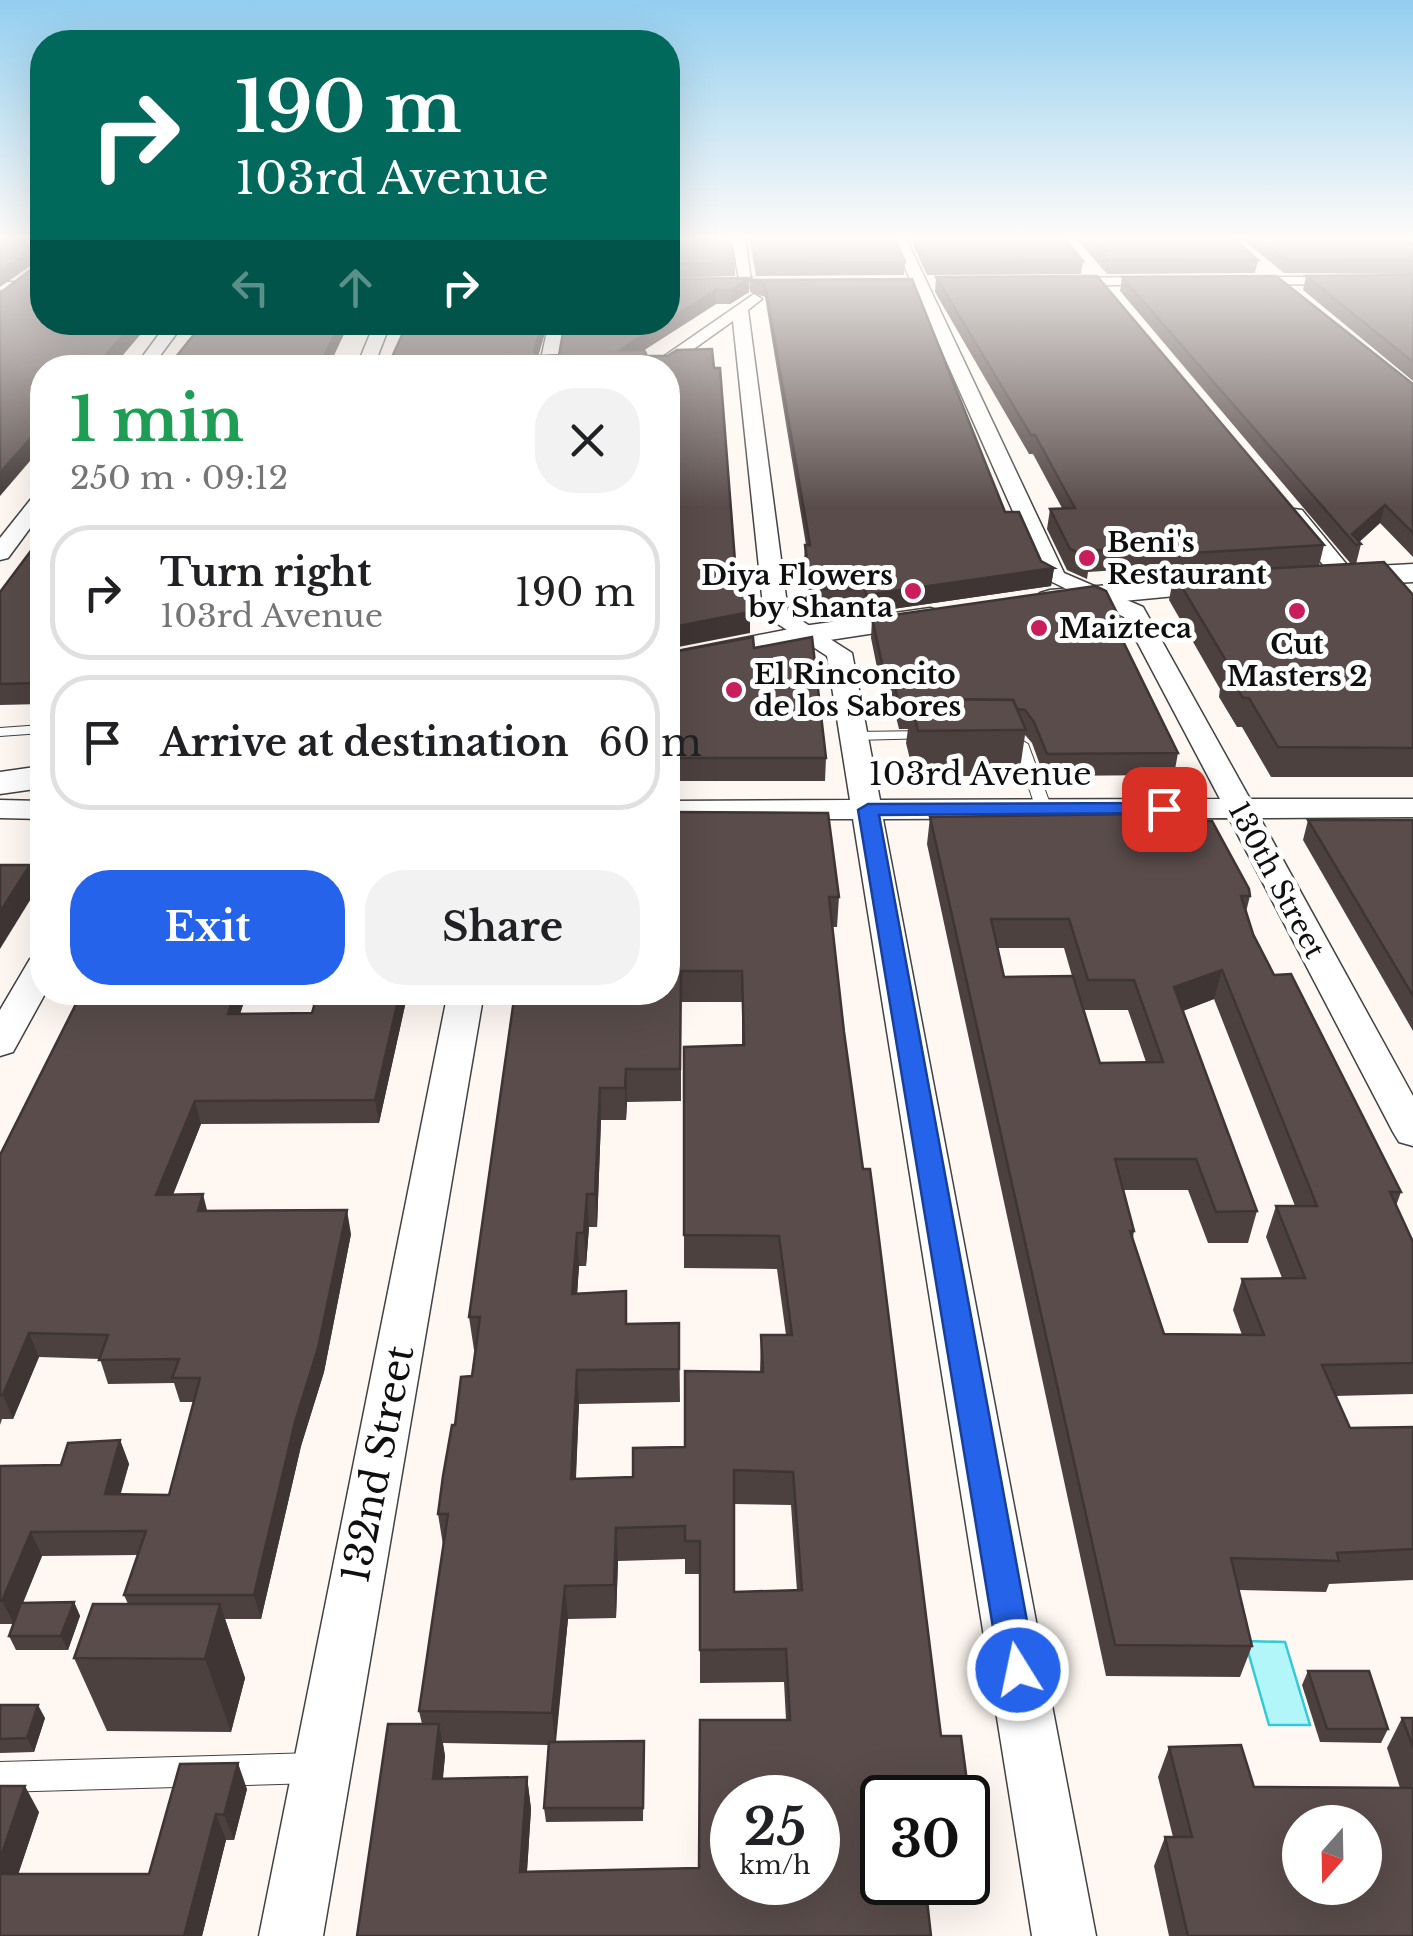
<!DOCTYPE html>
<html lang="en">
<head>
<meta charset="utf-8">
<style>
  :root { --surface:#fff; --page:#f2f2f2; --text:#202124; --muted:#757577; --line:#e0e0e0; --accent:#2563eb }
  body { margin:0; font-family:"Libre Baskerville",serif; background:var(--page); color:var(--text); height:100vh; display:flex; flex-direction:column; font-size:38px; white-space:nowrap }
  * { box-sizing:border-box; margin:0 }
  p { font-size:32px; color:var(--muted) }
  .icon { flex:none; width:55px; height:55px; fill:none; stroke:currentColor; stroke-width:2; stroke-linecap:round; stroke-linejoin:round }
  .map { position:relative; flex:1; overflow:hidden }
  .sheet { position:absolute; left:30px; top:355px; width:650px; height:650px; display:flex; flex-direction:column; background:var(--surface); border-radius:40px; box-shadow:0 10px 40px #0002 }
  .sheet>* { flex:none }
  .hud { position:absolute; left:30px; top:30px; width:650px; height:305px; border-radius:40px; box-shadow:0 10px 40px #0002; background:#00695c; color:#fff; overflow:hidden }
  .needle { width:65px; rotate:200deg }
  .controls { position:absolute; left:1282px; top:1805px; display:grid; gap:20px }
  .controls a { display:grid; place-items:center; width:100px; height:100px; border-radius:50%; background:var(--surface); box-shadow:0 10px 40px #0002; font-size:50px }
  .speed { position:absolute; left:710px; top:1775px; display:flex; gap:20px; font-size:50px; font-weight:700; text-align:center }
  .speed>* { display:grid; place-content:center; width:130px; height:130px; border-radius:50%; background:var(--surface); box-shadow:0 10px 40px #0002; line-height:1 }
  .speed small { font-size:25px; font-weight:400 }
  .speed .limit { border:5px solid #111; border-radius:15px; background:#fff; color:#111 }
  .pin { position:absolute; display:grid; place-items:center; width:85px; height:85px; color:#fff; margin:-42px; border-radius:20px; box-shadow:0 5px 15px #0006 }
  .me { position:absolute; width:110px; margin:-55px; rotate:350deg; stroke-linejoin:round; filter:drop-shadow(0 0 8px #0008) }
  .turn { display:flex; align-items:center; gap:35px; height:210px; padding:0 40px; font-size:45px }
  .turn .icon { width:130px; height:130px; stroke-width:2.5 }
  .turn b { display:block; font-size:70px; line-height:85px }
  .lanes { display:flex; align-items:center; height:95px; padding:0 40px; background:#0003; justify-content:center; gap:50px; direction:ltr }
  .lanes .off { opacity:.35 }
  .round { display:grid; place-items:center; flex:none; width:105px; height:105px; border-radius:40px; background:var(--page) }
  .summary { display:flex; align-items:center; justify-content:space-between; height:170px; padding:0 40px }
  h1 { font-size:60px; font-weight:700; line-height:75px; color:#1e9e55 }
  .action { display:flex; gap:20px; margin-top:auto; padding:20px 40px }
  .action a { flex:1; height:115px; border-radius:40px; background:var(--accent); color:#fff; font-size:40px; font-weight:700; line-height:115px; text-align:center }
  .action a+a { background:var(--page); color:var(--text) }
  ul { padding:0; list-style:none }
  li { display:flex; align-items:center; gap:30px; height:135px; margin:0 20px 15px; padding:0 20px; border:5px solid var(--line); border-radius:40px }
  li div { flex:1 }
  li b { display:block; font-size:38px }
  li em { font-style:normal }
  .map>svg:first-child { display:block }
  .water { fill:#b2f6fa; stroke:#34c9d6; stroke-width:2.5 }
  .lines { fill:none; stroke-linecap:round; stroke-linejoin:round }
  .service-casing { stroke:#424242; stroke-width:2 }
  .minor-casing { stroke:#424242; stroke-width:3 }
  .tertiary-casing { stroke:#424242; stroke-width:3 }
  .service { fill:#fff; fill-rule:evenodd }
  .minor { fill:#fff; fill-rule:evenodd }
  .tertiary { fill:#fff; fill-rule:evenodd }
  .wall { fill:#4d4140; fill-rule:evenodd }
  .shaded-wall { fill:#3e3534 }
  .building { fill:#594c4b; stroke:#3e3534; stroke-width:2.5; fill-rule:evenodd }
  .route { fill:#2563eb; stroke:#184099; stroke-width:2.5 }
  .poi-dot { fill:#ca1d5c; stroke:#fff; stroke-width:4 }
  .labels { text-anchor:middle; stroke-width:10; stroke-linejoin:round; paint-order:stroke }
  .far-poi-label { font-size:28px; font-weight:bold; fill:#0f0f0f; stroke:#fff; text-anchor:start }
  .far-street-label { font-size:28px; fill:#0f0f0f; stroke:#fff }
  .street-label { font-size:32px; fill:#0f0f0f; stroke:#fff }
  .near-street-label { font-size:38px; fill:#0f0f0f; stroke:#fff }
</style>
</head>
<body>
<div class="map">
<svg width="1413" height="1936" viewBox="0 0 1413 1936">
  <rect width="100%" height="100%" fill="#fff8f2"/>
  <!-- water -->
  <path class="water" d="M1245 1641 1285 1642 1310 1725H1269Z"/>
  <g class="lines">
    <!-- service casing -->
    <g class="service-casing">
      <g id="service">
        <path d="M42 725V733L0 736V728Z"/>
        <path d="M928 731 935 735 933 738 854 740 847 736 854 732Z"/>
        <path d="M1009 732 1028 744 1052 809 1049 812H1039L1036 809 1015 746 1002 736Z"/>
        <path d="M314 1753 324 1758 329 1768 324 1778 314 1783 0 1792V1762Z"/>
      </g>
    </g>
    <!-- minor casing -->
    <g class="minor-casing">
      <g id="minor">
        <path d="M731 236H745L752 288 740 285Z"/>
        <path d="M891 236H905L1064 573 1143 607 1250 799H1413V817L1260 818 1413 1096V1146L1399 1142 1393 1132 1229 818 883 819 1096 1936H1032L853 819H668V801L850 800 827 656 764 615 733 321 667 368H647L754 294 762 299 748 310 788 612 852 653 880 800 1220 799 1124 617 1042 577Z"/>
        <path d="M1167 277 1172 278V284L1054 286 1047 282 1054 278Z"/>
        <path d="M1239 277H1413V285L1234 284V278Z"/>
        <rect x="0" y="282" width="42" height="8"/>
        <path d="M168 322H185L151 368H134Z"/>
        <path d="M375 322H391L373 368H356Z"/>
        <path d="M549 322H565L557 368H539Z"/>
        <path d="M42 492V512L8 558 0 560V538L35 494Z"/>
        <path d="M1294 509 1302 510 1352 571 1356 576 1352 581H1336L1283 515Z"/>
        <path d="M0 800 42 801V819L0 818Z"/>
        <path d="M42 956V992H46L13 1052 0 1056V1010L30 959Z"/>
        <path d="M448 992H484L323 1936H259Z"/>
      </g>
    </g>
    <!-- tertiary casing -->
    <g class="tertiary-casing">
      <g id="tertiary">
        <path d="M1413 564V582L1339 586 1329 583 1325 577 1329 571 1339 568Z"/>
        <path d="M1228 575 1238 578 1242 584 1238 590 1050 608 1040 605 1035 599 1040 593 1050 590Z"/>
        <path d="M930 608 941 611 945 617 941 623 810 643 668 671V653L810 625Z"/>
        <path d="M42 766V788L0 794V772Z"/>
      </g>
    </g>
    <!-- service -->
    <use href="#service" class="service"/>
    <!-- minor -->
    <use href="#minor" class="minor"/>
    <!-- tertiary -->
    <use href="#tertiary" class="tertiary"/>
  </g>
  <!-- wall -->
  <g class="wall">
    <path d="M668 236 735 263V276L668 278 749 292 730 304H716L644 350 647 356 714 368 736 574 750 633 668 368H387L408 322H548L538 356 559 355Z"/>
    <path d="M749 236H894L905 262 904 275 756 276Z"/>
    <path d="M909 236H1062L1083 261 1081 274 927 275Z"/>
    <path d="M1074 236H1231L1258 260 1255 273 1107 274Z"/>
    <path d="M1238 236H1400L1413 245V274L1284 273Z"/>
    <path d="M1413 275V381L1303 290 1306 276Z"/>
    <path d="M936 277 1324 545 1319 566 1413 595V777H1271L1242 727H1237L1219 697 1220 689 1169 600 1174 575 1154 576 1149 568 1088 572 1087 579 1067 570 1047 529 1050 509 1062 508 1033 454H1029L935 292Z"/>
    <path d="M1122 277 1413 384V557L1380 523 1359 542 1361 544 1356 564H1351L1120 291Z"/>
    <path d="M912 279 1005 512 1041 561 1054 568 1051 586 865 613 864 607H811L804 562 805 545H806L765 297 750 292V280Z"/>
    <path d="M42 536V704L0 705V592Z"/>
    <path d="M872 618 1126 631 1124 643 1178 753 1174 775 1044 776 1032 743 1025 735 1019 776H914L906 743 908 729H899L891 697H883L871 638Z"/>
    <path d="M754 648 826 758 825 781H668V653Z"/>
    <path d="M668 812 828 813 839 897 837 927H833L844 1032 863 1169H870L874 1199 941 1736H961L971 1812 968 1827V1798H882V1882H925L931 1936H357L388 1724H422L419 1711 443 1545 438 1514 443 1476 452 1425H455L461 1377 472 1376 476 1350H474L469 1317 515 992H668ZM681 1002H742V1045L684 1047V1268L777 1269 786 1335H761L760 1372 685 1371V1447L633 1448V1477L576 1479 579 1404 680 1402 679 1323 627 1324 626 1291 577 1293 579 1266H586L589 1227H597L601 1120H626L627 1102 681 1101ZM734 1504 791 1505 797 1591 734 1592ZM685 1559V1574H700V1683L784 1682 786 1720H700L699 1868 527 1871 531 1809 527 1777 443 1779 445 1756 443 1743 548 1745 544 1808 546 1822 643 1821 644 1741 556 1742 568 1619 616 1618 618 1561ZM732 1798H818V1882H732Z"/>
    <path d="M930 817 1203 821 1250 896 1246 912 1253 934 1274 975 1401 1192 1396 1206 1413 1242V1394L1335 1396 1350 1428 1413 1427V1580L1329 1584 1326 1592 1239 1590 1252 1646 1240 1677 1106 1676 927 844ZM998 948H1064L1072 976 1004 977ZM1214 999 1295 1206H1276L1266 1237 1282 1278 1242 1279 1233 1310 1242 1335 1164 1334 1133 1238 1134 1231 1124 1190H1188L1208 1243H1248L1257 1211 1183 1011ZM1084 1010H1128L1146 1062 1100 1063Z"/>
    <path d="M1308 820H1413V1031L1303 840Z"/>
    <path d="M82 992H247L240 1014 312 1013 408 992 379 1123 201 1124 173 1195 207 1211 351 1234 324 1372 301 1446 261 1619H225L245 1678 231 1732 107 1731 74 1658 128 1604 124 1595 138 1555 42 1556 23 1603 74 1602 80 1616 68 1650H16L9 1636 14 1624H0V1466L61 1465 120 1440 129 1464 120 1494 169 1495 194 1402H180L174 1383 108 1384 100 1359 39 1357 13 1419H2L0 1425V1155Z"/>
    <path d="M1308 1671 1388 1729 1381 1743 1320 1742 1302 1685Z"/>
    <path d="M0 1705 45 1718 34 1752 0 1753Z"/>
    <path d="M1402 1718H1413V1936H1169L1154 1866 1165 1837H1173L1158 1777 1169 1747 1254 1787 1400 1788 1387 1748Z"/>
    <path d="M180 1764 247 1789 234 1840H226L202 1936H0V1786L39 1812 18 1874H149Z"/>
  </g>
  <!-- shaded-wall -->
  <g class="shaded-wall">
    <path d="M39 245 42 258 0 287V271Z"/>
    <path d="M750 278 749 292 730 304 731 290Z"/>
    <path d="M716 290V304L621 365 620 350 664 322H668V320Z"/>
    <path d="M135 322H151L112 368H94Z"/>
    <path d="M341 322H348V326L328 368H318Z"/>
    <path d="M543 322H548L535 367 534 352Z"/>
    <path d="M42 425V447L0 496V473Z"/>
    <path d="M1385 505 1380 523 1356 545 1352 534Z"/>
    <path d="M1054 568 1051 586 865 613 866 595Z"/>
    <path d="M750 612V633L668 649V628Z"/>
    <path d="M30 865 37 889 0 949V912Z"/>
    <path d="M1222 970 1214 999 1167 1017 1174 987Z"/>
    <path d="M235 992H247L233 1037 228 1014Z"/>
    <path d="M400 992H408L379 1123 375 1100Z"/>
    <path d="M626 1069 627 1102 626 1120 625 1088Z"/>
    <path d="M600 1088 601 1120 597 1227 595 1194Z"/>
    <path d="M195 1101 201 1124 163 1219 156 1195Z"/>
    <path d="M203 1194 209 1218 198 1211Z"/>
    <path d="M587 1194 589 1227 586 1266 584 1233Z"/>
    <path d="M347 1210 351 1234 324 1372 301 1446 261 1619 254 1595Z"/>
    <path d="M577 1233 579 1266 575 1327 572 1294Z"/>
    <path d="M29 1333 39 1357 13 1419 3 1395Z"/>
    <path d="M577 1370 579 1404 574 1512 571 1479Z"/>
    <path d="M120 1440 129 1464 114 1518 105 1494Z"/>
    <path d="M616 1528 618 1561 616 1618 614 1585Z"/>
    <path d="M31 1532 42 1556 14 1624 2 1601Z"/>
    <path d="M565 1586 568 1619 555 1745 552 1713Z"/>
    <path d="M74 1602 80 1616 68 1650 61 1636Z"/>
    <path d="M220 1604 245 1678 231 1732 205 1659Z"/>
    <path d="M38 1705 45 1718 34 1752 27 1738Z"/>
    <path d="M439 1724 445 1756 439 1811 433 1779Z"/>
    <path d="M238 1763 247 1789 234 1840 224 1815Z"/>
    <path d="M527 1777 531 1809 525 1902 520 1872Z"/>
    <path d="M25 1786 39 1812 10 1899 0 1882V1859Z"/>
    <path d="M216 1814 226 1840 202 1936H184Z"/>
  </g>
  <!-- building -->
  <g class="building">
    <path d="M0 236H42V322H135L94 368H42V425L0 473V293L41 262 39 245 0 271Z"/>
    <path d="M668 236H730L735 263 668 264Z"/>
    <path d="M751 236H894L905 262 756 263Z"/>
    <path d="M916 236H1062L1083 261 928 262Z"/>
    <path d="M1087 236H1231L1258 260 1109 261Z"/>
    <path d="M1257 236H1400L1413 245V261L1287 260Z"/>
    <path d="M1413 275V362L1306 276Z"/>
    <path d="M1097 276 1324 545 1158 555 1153 547 1087 551 1090 558 1070 549 1050 509 1075 508 1071 501 1035 435H1031L936 277Z"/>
    <path d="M1276 276 1413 384V533L1385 505 1352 534 1361 544 1356 545 1122 277Z"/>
    <path d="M668 278V279L750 278 731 290H716L668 320Z"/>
    <path d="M912 279 1005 512H1019L1041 561 1054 568 866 595 865 589H811L805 545H810L765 284 750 280Z"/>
    <path d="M204 322H341L318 368H167Z"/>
    <path d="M408 322H543L534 352 538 356 559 355 565 322H664L620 350H644L647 356H667L677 350 712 349 714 368H720L736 574H747L750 612 668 628V368H387Z"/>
    <path d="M42 536V683L0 684V592Z"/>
    <path d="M1384 562 1413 595V748L1278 747 1249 698H1243L1225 669H1231L1174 574Z"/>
    <path d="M1095 586 1106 591 1126 631H1118L1178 753 1047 754 1034 722 1025 710 1017 709 1013 700 910 699 909 708H900L892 676 885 677 872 618Z"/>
    <path d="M753 637 754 648 812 637 826 758H668V653Z"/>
    <path d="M910 699 1013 700 1026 730 918 731Z"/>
    <path d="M668 812 828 813 839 897H829L844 1032 863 1169H870L874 1199 941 1736H961L971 1812H968V1798H882V1882H925L931 1936H357L388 1724H439L433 1779 527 1777 520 1872 699 1868 700 1720H790L786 1649 700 1650V1541H685V1526L616 1528 614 1585 565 1586 552 1713 419 1711 448 1514H438L443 1476 452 1425H455L461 1377 472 1376 480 1317H469L515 992H668ZM681 971H742L744 1045 684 1047V1235L779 1236 792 1335H761L763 1372 685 1371V1447L633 1448V1477L571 1479 577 1370 679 1369V1323L626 1324V1291L572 1294 577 1233H584L587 1194H595L600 1088H625L626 1069H680ZM734 1470 793 1472 802 1590 734 1592ZM732 1798H818V1882H732Z"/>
    <path d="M1199 813 1203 821H1212L1249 889 1250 896H1241L1253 934 1274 975 1291 974 1401 1192H1390L1413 1242V1363L1322 1365 1350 1428 1413 1427V1549L1337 1553 1339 1561 1231 1558 1252 1646 1115 1645 930 817ZM991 919H1069L1088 980H1134L1163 1062 1100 1063 1073 976 1004 977ZM1222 970 1317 1206H1276L1305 1278 1242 1279 1264 1335 1164 1334 1130 1231H1134L1115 1159H1196L1216 1212 1257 1211 1174 987Z"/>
    <path d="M1308 820H1413V996Z"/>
    <path d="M0 865H30L0 912Z"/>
    <path d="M82 992H235L228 1014 312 1013 318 992H400L375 1100 195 1101 156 1195 203 1194 198 1211 347 1210 318 1348 295 1422 254 1595H124L146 1531 31 1532 2 1601H0V1466L61 1465 68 1443 120 1440 105 1494 169 1495 200 1378H172L179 1359 99 1360 108 1335 29 1333 3 1395H0V1155Z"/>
    <path d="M74 1602 61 1636H9L21 1603Z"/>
    <path d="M93 1604H220L205 1659 74 1658Z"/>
    <path d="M1308 1671H1369L1388 1729H1327Z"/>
    <path d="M0 1705H38L27 1738 0 1739Z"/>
    <path d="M1402 1718H1413V1747Z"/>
    <path d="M644 1741 643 1808H544L549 1742Z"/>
    <path d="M1241 1745 1254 1787 1413 1788V1936H1188L1165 1837H1192L1169 1747ZM1300 1822H1365V1888H1300Z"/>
    <path d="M238 1763 224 1815 216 1814 184 1936H0V1874H149L180 1764Z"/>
    <path d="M0 1786H25L0 1859Z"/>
  </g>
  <!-- sky -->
  <linearGradient id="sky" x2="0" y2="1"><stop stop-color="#92ceef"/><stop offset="0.47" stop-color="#fffcf9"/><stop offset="1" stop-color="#fffcf9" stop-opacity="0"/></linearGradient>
  <rect width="1413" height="507" fill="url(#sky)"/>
  <!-- route -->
  <path class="route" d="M1164 803 1171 805V813L879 815 1036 1670 1031 1682 1018 1687 1005 1682 1000 1670 858 810 868 804Z"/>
  <!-- markers -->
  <g class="poi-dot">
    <circle cx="1087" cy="558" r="10"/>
    <circle cx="913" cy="591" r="10"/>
    <circle cx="1297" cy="611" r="10"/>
    <circle cx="1039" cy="628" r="10"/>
    <circle cx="734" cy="690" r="10"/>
  </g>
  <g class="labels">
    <!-- far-poi labels -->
    <g class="far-poi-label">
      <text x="1107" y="552">Beni's<tspan x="1107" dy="32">Restaurant</tspan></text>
      <text x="893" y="585" text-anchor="end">Diya Flowers<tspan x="893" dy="32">by Shanta</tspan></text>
      <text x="1059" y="638">Maizteca</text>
      <text x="1297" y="654" text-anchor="middle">Cut<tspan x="1297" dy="32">Masters 2</tspan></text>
      <text x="754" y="684">El Rinconcito<tspan x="754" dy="32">de los Sabores</tspan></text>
    </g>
    <!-- far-street labels -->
    <g class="far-street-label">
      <text transform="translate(1277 880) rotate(62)" y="10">130th Street</text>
    </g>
    <!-- street labels -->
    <g class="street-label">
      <text x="980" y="785">103rd Avenue</text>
    </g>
    <!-- near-street labels -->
    <g class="near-street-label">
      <text transform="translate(378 1464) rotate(-79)" y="13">132nd Street</text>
    </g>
  </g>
</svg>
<div class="controls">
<a><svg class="needle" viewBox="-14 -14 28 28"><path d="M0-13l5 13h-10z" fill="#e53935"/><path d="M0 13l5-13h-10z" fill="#757577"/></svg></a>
</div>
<div class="speed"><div>25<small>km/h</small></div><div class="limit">30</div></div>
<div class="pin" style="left:1164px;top:809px;background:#d93025"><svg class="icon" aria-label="arrive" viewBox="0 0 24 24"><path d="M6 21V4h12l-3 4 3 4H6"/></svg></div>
<svg class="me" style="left:1018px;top:1670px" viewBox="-20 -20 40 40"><circle r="17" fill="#2563eb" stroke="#fff" stroke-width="3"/><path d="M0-11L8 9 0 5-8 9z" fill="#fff"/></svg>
<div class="hud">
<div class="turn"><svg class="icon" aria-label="right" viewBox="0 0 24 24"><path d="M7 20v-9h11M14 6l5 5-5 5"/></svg><div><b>190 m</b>103rd Avenue</div></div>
<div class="lanes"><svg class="icon off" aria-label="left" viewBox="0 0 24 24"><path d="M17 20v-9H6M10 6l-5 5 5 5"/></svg><svg class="icon off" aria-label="ahead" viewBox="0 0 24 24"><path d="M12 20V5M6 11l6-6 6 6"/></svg><svg class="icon" aria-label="right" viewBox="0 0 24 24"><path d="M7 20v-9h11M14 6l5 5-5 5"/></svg></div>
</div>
<section class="sheet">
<div class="summary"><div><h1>1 min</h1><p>250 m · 09:12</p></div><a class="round"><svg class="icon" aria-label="close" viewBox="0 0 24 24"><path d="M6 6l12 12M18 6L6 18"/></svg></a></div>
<ul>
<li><svg class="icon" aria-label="right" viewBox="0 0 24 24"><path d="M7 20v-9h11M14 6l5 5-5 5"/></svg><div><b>Turn right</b><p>103rd Avenue</p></div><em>190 m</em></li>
<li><svg class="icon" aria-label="arrive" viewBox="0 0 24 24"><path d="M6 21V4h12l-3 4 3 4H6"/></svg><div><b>Arrive at destination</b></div><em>60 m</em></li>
</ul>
<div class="action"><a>Exit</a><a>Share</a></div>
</section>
</div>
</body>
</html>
